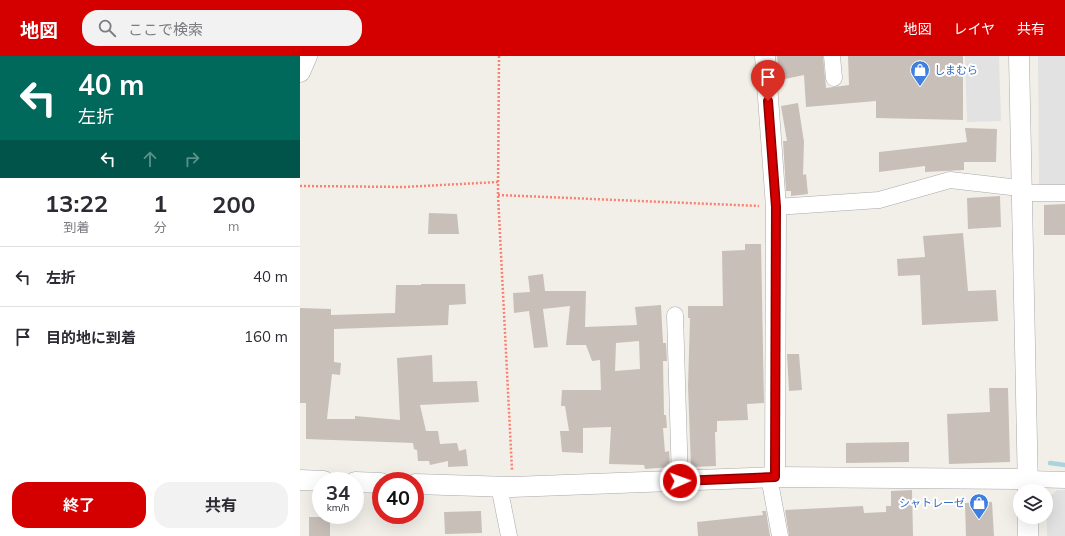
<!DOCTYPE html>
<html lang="ja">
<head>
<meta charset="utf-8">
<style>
  :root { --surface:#fff; --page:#f2f2f3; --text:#2b2b33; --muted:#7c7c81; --line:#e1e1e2; --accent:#d40000 }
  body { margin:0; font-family:Mulish,"Noto Sans JP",sans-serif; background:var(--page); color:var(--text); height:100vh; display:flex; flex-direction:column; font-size:15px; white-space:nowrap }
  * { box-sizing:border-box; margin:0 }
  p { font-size:13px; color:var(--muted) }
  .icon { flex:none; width:22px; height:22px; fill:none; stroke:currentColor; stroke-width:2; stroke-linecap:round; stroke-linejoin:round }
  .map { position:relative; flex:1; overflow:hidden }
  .details { display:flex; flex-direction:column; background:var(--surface); width:300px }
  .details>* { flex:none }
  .banner { background:#00695c; color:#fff; overflow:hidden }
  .tools { position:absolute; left:713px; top:428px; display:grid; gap:8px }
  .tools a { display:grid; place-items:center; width:40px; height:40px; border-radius:50%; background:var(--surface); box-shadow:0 4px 16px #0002; font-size:20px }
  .speed { position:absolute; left:12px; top:416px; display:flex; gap:8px; font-size:20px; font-weight:700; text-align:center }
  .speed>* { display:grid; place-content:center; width:52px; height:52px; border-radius:50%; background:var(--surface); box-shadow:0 4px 16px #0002; line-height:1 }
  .speed small { font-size:10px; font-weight:400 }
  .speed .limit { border:6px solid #d22; background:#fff; color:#111 }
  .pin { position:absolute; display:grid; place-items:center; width:34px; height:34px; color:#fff; margin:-41px -17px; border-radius:50% 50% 50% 0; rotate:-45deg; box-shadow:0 0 4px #0007 }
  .pin .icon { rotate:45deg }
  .me { position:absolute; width:44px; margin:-22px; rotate:88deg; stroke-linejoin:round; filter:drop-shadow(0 0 3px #0008) }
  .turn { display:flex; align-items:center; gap:14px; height:84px; padding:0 12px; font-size:18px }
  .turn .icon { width:52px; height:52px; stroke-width:2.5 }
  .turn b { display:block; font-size:28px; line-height:34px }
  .lanes { display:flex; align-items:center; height:38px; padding:0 12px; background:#0003; justify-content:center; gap:20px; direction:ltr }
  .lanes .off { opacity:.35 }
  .eta { display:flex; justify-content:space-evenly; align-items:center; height:68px; text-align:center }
  .eta b { font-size:24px; font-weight:700; line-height:28px }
  .primary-button { display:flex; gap:8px; margin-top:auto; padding:8px 12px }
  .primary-button a { flex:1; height:46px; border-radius:16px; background:var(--accent); color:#fff; font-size:16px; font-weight:700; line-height:46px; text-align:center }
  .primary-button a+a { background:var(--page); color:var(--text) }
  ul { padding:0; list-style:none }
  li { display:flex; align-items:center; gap:12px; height:60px; padding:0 12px; border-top:1px solid var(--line) }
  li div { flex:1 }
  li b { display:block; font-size:15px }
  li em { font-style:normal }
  header { display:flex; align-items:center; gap:24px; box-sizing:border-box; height:56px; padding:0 20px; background:var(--accent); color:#fff }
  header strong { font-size:19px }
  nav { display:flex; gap:22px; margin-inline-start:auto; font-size:14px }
  .search { width:280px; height:36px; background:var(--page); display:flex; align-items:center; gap:10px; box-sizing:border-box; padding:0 14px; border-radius:16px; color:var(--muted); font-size:15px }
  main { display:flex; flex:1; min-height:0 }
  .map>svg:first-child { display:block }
  .parking { fill:#e2e2e2 }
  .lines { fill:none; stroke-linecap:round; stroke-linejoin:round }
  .stream { stroke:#aad3df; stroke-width:4.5 }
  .building { fill:#c7bfb8; fill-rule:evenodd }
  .minor-casing { stroke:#a9a9a9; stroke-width:17 }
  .tertiary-casing { stroke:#a9a9a9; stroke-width:21 }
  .path { stroke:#fa8072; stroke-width:2.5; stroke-dasharray:2 2; stroke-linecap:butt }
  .minor { stroke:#fff; stroke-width:16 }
  .tertiary { stroke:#fff; stroke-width:20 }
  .route-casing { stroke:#8a0000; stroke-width:10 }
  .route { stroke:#d40000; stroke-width:7 }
  .labels { text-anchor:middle; stroke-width:4; stroke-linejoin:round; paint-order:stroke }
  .shop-label { font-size:11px; fill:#366cbe; stroke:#fff; text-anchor:start }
</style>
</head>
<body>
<header>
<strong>地図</strong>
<div class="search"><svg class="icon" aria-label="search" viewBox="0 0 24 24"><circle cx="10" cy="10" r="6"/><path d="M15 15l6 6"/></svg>ここで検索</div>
<nav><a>地図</a><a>レイヤ</a><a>共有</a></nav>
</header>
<main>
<section class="details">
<div class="banner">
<div class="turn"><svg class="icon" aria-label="left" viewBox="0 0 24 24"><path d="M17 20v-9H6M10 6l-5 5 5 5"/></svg><div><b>40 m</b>左折</div></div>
<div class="lanes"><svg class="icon" aria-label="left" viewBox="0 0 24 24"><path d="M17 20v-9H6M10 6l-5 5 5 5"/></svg><svg class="icon off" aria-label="ahead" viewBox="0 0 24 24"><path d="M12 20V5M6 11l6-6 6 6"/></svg><svg class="icon off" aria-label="right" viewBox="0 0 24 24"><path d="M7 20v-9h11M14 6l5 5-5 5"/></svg></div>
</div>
<div class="eta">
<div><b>13:22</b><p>到着</p></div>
<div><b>1</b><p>分</p></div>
<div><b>200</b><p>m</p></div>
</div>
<ul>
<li><svg class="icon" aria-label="left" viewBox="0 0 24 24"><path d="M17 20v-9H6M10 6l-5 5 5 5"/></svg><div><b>左折</b></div><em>40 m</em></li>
<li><svg class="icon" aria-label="arrive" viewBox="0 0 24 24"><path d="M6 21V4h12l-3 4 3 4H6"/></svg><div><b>目的地に到着</b></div><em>160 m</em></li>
</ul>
<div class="primary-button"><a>終了</a><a>共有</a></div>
</section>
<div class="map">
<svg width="765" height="480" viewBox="0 0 765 480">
  <rect width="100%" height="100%" fill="#f2efe9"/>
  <!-- parking -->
  <g class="parking">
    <path d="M665 0H699L701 65 667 66Z"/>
    <path d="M738 0H765V131L739 130Z"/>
    <path d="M757 434H765V480H747L746 444Z"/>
  </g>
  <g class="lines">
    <!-- stream -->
    <path class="stream" d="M750 407 765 409"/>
  </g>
  <!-- building -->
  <g class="building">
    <path d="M477 0H523L526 32 549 29 548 0H663V64L576 62V45L506 51 504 19 480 24Z"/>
    <path d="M498 47 504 86 503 119 506 118 508 138 491 140V135H486L483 85H487L481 50Z"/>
    <path d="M665 72 697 73 696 106H664V114L625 116V110L579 116V96L667 86Z"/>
    <path d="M700 140 701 171 668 173 667 142Z"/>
    <path d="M765 148V179H744V149Z"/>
    <path d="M129 157 157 158 159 178H128Z"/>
    <path d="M663 177 668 235 696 234 698 265 622 269 620 219 598 220 597 203 625 201 623 180Z"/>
    <path d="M445 188H461L464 347 447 348 448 364 417 365V376H415L416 410 391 411 388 330 390 262H388V250H423L422 195 445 194Z"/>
    <path d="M243 218 245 235H286L285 271 337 269 335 251 361 249 363 287H366L367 305H363L364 359H366L367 372H363L365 396 369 395 370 411 345 413 344 409 309 408 311 371 283 372V397L262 396 260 375H269L265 350H261L262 334H301L300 304 292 305 286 289H266L270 250 243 253 248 291 234 292 229 255 214 257 213 237 230 236 228 220ZM339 285 340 313 315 315 316 287Z"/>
    <path d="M121 228H165L166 248 149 249 148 269 34 273V306L41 307 40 319 32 318 27 363H55V360L100 364 97 302 132 299 133 326 177 325 179 346 120 349 126 375H138L140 388 157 387 159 395 166 393 168 410 148 411V405L130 409 129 405H118L117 394 114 393 113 387 6 383V347H0V252L31 253V259L95 257 96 229H121Z"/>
    <path d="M487 298H499L502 334 489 335Z"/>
    <path d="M689 332H708L710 406 649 408 647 358 690 356Z"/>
    <path d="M609 386V406L546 407V387Z"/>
    <path d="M612 434 613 480H489L485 454 563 450 564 457 586 456V450H591V435Z"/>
    <path d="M692 446 694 480H666L665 447Z"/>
    <path d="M181 455 182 477 145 478 144 456Z"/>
    <path d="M462 455H466L470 480H398L397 466 463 459Z"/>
    <rect x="9" y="461" width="21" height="19"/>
  </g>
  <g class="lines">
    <!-- minor casing -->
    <g class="minor-casing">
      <g id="minor">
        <path d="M532 0 534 22"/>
        <path d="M722 137H765"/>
        <path d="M476 151 579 144 650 124 711 131H722"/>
        <path d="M375 259 380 425"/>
        <path d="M469 421 480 480"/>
        <path d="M728 423 765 424"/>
        <path d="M199 430 209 480"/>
      </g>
    </g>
    <!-- tertiary casing -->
    <g class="tertiary-casing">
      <g id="tertiary">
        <path d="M465 0 476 151 475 421"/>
        <path d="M719 0 728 435"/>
        <path d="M0 16 7 0"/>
        <path d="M0 424 24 425"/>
        <path d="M55 426 81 427"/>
        <path d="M115 428 212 431 475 421 728 423"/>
        <path d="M728 461V480"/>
      </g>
    </g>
    <!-- path -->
    <g class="path">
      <path d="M199 0 198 139 212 414"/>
      <path d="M0 130 104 131 198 126"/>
      <path d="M198 139 459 150"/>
    </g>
    <!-- minor -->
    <use href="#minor" class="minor"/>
    <!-- tertiary -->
    <use href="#tertiary" class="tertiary"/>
  </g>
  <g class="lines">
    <!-- route casing -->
    <g class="route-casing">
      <path id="route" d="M380 425 475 421 476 151 468 45"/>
    </g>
    <!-- route -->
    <use href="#route" class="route"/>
  </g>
  <!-- icons -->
  <defs>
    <g id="shop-pin" transform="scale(1)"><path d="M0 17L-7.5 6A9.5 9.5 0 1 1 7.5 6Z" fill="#3f7fe0" stroke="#fff"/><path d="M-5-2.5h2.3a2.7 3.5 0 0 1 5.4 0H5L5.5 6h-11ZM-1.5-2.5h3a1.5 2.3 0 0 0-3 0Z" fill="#fff"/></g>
  </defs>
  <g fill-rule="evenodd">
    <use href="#shop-pin" x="620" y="14"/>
    <use href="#shop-pin" x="679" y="447"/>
  </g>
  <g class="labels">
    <!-- shop labels -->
    <g class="shop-label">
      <text x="634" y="18">しまむら</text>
      <text x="665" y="451" text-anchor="end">シャトレーゼ</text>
    </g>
  </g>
</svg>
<div class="tools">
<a><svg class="icon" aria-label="layers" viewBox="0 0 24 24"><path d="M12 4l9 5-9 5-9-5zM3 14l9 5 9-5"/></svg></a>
</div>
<div class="speed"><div>34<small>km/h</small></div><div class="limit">40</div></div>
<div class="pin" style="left:468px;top:45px;background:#d93025"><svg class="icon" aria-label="arrive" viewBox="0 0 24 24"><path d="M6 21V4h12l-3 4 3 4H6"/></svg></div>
<svg class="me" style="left:380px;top:425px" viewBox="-20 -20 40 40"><circle r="17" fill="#d40000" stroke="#fff" stroke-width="3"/><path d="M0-11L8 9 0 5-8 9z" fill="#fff"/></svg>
</div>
</main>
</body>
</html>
